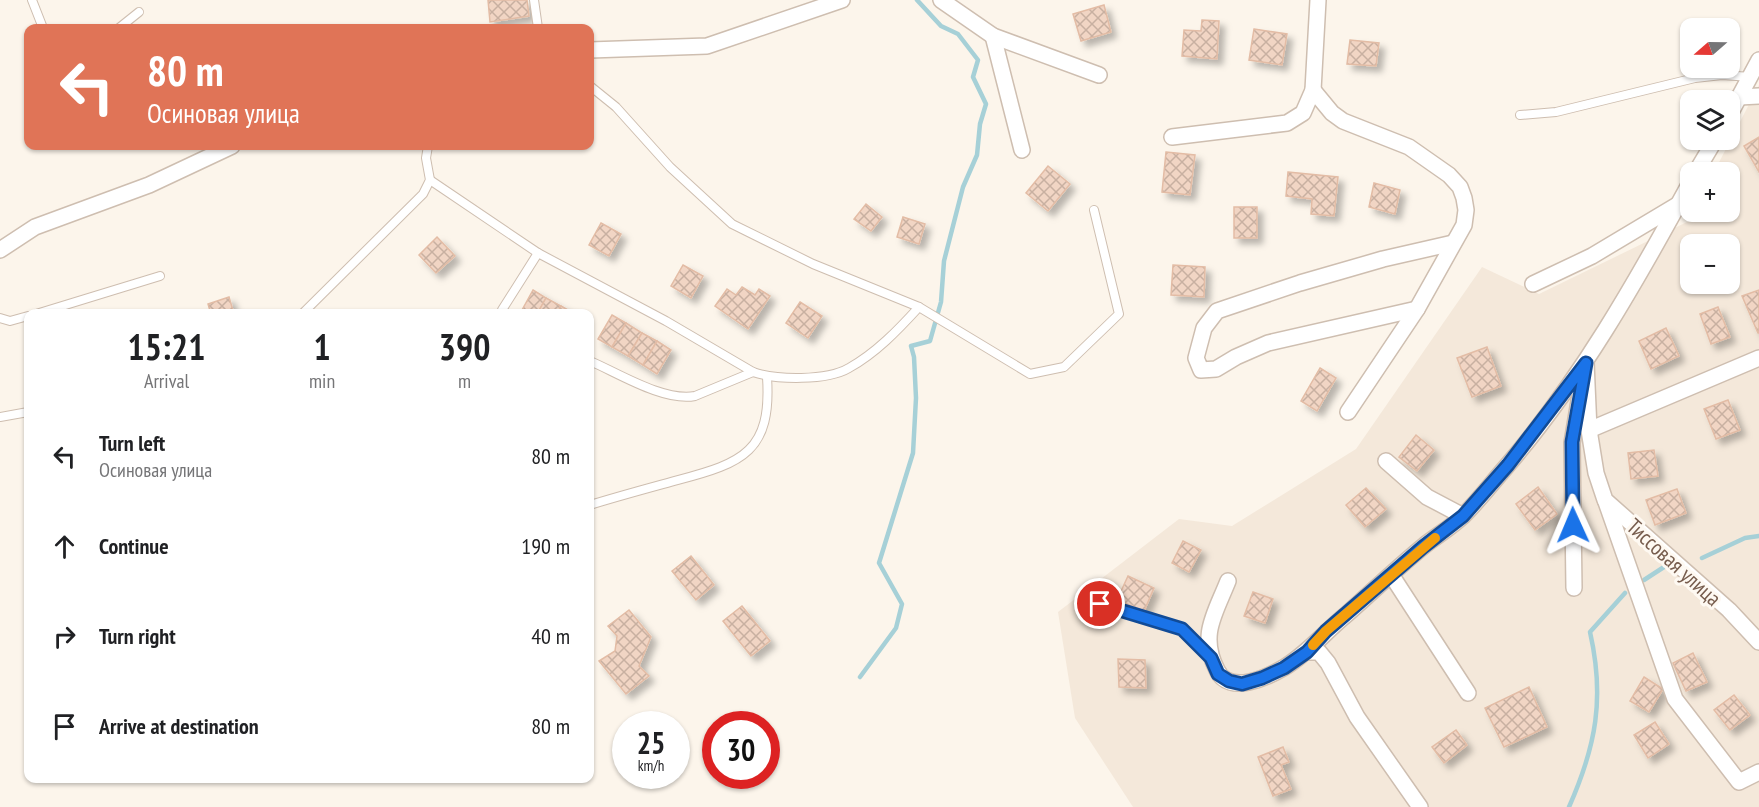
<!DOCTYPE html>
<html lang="en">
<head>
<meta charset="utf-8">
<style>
  :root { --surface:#fff; --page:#f6f6f6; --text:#202124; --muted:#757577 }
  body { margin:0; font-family:"PT Sans Narrow",sans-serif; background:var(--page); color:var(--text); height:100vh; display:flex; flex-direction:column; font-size:22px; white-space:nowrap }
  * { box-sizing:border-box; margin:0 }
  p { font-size:20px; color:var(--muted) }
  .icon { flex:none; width:33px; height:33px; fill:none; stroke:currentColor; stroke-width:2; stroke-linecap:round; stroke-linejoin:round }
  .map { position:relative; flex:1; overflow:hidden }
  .details { position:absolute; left:24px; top:309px; width:570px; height:474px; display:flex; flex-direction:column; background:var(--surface); border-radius:12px; box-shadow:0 2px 4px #0004 }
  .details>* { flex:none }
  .hud { position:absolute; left:24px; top:24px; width:570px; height:126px; border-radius:12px; box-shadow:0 2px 4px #0004; background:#e07457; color:#fff; overflow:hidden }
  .needle { width:39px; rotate:250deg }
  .tools { position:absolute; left:1680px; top:18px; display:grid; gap:12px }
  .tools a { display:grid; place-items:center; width:60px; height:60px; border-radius:12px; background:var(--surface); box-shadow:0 2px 4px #0004; font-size:30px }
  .speed { position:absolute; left:612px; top:711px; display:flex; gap:12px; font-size:30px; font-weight:700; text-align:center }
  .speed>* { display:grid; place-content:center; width:78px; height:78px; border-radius:50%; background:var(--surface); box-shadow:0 2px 4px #0004; line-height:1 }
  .speed small { font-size:15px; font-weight:400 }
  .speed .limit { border:9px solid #d22; background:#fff; color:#111 }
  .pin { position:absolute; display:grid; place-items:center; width:51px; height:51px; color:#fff; margin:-26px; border:3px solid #fff; border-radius:50%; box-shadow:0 2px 6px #0007 }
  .me { position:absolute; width:66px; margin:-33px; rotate:359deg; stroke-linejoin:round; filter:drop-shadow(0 0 4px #0008) }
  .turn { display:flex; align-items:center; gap:21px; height:126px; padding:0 24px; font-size:27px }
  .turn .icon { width:78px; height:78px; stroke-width:2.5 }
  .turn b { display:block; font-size:42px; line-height:51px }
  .eta { display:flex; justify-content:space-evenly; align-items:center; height:102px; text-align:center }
  .eta b { font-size:36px; font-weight:600; line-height:42px }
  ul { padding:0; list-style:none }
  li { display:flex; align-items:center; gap:18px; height:90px; padding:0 24px }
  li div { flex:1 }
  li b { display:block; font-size:22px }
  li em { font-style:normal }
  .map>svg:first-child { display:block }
  .residential { fill:#f4e8da; fill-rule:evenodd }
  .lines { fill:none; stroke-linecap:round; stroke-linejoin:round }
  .stream { stroke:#a6d0d7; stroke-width:4.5 }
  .building { fill:url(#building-cross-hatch); stroke:#e3bca5; stroke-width:1.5; filter:url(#shadow) }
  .lane-casing { stroke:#cebeb0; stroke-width:10 }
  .street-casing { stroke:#cebeb0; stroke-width:18 }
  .lane { stroke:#fff; stroke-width:8 }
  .street { stroke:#fff; stroke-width:15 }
  .route-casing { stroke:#114b97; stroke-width:15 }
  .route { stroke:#1a73e8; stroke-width:10 }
  .slow { stroke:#f59e0b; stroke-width:10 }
  .labels { text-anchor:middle; stroke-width:6; stroke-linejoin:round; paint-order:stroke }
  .street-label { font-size:22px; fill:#775d4e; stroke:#fef9f2 }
</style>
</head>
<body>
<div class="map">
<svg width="1759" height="807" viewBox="0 0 1759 807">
  <defs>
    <pattern id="building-cross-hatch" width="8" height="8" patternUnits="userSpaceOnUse" patternTransform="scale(1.5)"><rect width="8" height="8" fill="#f1d5c4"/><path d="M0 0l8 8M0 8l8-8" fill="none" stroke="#c8b0a1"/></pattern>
    <filter id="shadow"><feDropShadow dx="5.5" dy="5.5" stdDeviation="3" flood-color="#0004"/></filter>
  </defs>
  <rect width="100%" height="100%" fill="#fcf5eb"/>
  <!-- residential -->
  <path class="residential" d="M1759 85V807H1133L1075 718 1058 612 1179 519 1232 526 1356 449 1482 267 1539 294 1689 221 1694 212H1730V172H1714ZM1690 244H1730V284H1690Z"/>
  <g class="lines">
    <!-- stream -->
    <g class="stream">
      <path d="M1702 558 1745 538 1759 536"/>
      <path d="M1644 580 1664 567"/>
      <path d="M860 677 896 628 902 604 879 563 913 453 916 398 914 357 911 346 930 341 941 302 944 261 963 187 977 155 980 124 986 104 973 77 978 60 958 34 941 26 917 0"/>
      <path d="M1569 807C1596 746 1605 698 1590 632L1625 593"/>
    </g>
  </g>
  <!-- building -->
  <g class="building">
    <path d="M488 0H527L529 16 490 22Z"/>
    <path d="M1104 5 1111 32 1081 41 1073 14Z"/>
    <path d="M1202 20 1219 21 1217 59 1182 56 1184 30 1201 31Z"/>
    <path d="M1254 29 1287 34 1282 65 1249 60Z"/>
    <path d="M1350 40 1379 43 1376 66 1347 64Z"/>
    <path d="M1759 137V172L1744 146Z"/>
    <path d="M1166 152 1195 155 1190 195 1162 192Z"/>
    <path d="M1048 166 1070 184 1048 211 1026 193Z"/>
    <path d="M1288 172 1338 177 1334 216 1311 214 1312 199 1286 196Z"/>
    <path d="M1374 183 1400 190 1395 214 1369 207Z"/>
    <path d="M866 204 882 217 871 231 854 219Z"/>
    <rect x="1234" y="207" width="23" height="31"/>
    <path d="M903 217 925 224 919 244 897 237Z"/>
    <path d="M601 223 621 234 609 256 589 245Z"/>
    <path d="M437 237 455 256 436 273 419 255Z"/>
    <path d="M683 265 703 276 691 298 671 286Z"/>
    <path d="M1173 265 1205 267 1204 297 1171 295Z"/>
    <path d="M742 287 755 295 759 289 770 296 748 329 715 306 727 289 736 295Z"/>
    <path d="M533 290 546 298 537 314H527L522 310Z"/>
    <path d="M1759 290V333H1758L1742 296Z"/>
    <path d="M229 297 234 314H211L208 304Z"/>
    <path d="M546 298 561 306 557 314H537Z"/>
    <path d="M800 302 822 316 808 338 786 323Z"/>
    <path d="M561 306 575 314H557Z"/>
    <path d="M1718 307 1730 337 1711 344 1700 314Z"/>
    <path d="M612 315 626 323 612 347 598 339Z"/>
    <path d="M626 323 642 333 628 356 612 347Z"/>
    <path d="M1666 328 1679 356 1651 369 1639 341Z"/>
    <path d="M642 333 657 341 643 365 628 356Z"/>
    <path d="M657 341 671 350 657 374 643 365Z"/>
    <path d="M1487 347 1501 386 1472 397 1457 358Z"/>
    <path d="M1320 368 1336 378 1317 411 1301 401Z"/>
    <path d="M1728 400 1740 430 1716 439 1704 409Z"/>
    <path d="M1416 435 1434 450 1417 471 1399 457Z"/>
    <path d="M1654 450 1658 476 1631 479 1628 453Z"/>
    <path d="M1538 487 1557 514 1535 530 1516 504Z"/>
    <path d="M1366 488 1386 509 1365 527 1346 505Z"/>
    <path d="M1677 489 1686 513 1655 525 1646 500Z"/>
    <path d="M1183 541 1201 550 1189 572 1172 563Z"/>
    <path d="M691 556 714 585 696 600 672 571Z"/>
    <path d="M1128 576 1154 588 1144 611 1117 600Z"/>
    <path d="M1253 592 1273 599 1265 623 1244 616Z"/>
    <path d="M742 606 770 641 751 656 723 621Z"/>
    <path d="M629 610 651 637 639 666 649 676 626 694 599 661 615 651 617 636 608 626Z"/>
    <path d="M1693 653 1707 682 1686 691 1673 663Z"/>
    <path d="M1118 659 1145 660 1146 688 1119 687Z"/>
    <path d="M1644 677 1663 689 1649 712 1630 701Z"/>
    <path d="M1529 687 1547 727 1504 747 1485 708Z"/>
    <path d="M1734 695 1750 715 1730 730 1714 710Z"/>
    <path d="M1655 722 1669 744 1648 758 1634 735Z"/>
    <path d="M1456 730 1467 745 1444 763 1432 747Z"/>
    <path d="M1283 747 1289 762 1281 765 1291 789 1273 796 1258 757Z"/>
  </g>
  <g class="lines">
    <!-- lane casing -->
    <g class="lane-casing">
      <g id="lane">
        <path d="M32 0 43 28"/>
        <path d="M534 0 538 28"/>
        <path d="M119 28 139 12"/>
        <path d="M590 86 616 107 670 167 732 224 813 264 919 307 1030 374 1064 367 1119 314 1094 210"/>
        <path d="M1520 115 1556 112 1695 78 1722 75 1751 77"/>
        <path d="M430 180 538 253 666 321 753 372C776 380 827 381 849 368 876 353 898 330 919 307"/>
        <path d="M36 314 160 276"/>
        <path d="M302 314 423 194 430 180 426 158 428 146"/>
        <path d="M502 314V310L538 253"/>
        <path d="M0 318 10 321 28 316"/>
        <path d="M590 361C618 373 664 402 695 396L753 372"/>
        <path d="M0 417 28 412"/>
        <path d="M590 505C619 496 649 488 678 480 743 463 772 451 767 377"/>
        <path d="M1100 604 1182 629 1209 656"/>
      </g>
    </g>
    <!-- street casing -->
    <g class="street-casing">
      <g id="street">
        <path d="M941 0 993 36 1099 75"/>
        <path d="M993 36 1022 150"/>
        <path d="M590 50 707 46 842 0"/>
        <path d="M1313 90 1332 113 1343 121 1409 147 1449 175 1460 187 1464 198 1466 210 1464 225 1417 309 1348 412"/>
        <path d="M1739 97 1759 96"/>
        <path d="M1730 114 1759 60"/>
        <path d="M1172 137 1287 123 1303 113 1313 90 1318 0"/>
        <path d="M1696 172 1715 140"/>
        <path d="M0 250 35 227 149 185 232 146"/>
        <path d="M1533 284 1592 256 1679 204"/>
        <path d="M1417 309 1268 343 1236 357 1216 369 1201 370 1196 358 1204 328 1217 311 1300 283 1383 259 1453 243"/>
        <path d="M1586 362 1589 430 1596 473 1605 500 1729 610 1759 642"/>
        <path d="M1589 430 1759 358"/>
        <path d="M1386 461 1427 497 1463 516"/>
        <path d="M1606 502 1675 699 1739 782 1759 772"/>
        <path d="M1392 576 1468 693"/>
        <path d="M1228 581C1215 614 1199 635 1217 670 1229 696 1268 677 1285 667 1308 653 1326 631 1347 614 1373 591 1398 567 1425 545 1438 535 1453 526 1464 515 1479 500 1492 483 1506 467 1580 381 1636 282 1690 183"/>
        <path d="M1574 588 1572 443 1581 389"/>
        <path d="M1307 652H1319L1328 663 1357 717 1420 807"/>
      </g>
    </g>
    <!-- lane -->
    <use href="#lane" class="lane"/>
    <!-- street -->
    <use href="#street" class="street"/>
  </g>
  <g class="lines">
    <!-- route casing -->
    <g class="route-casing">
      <path id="route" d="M1100 604 1182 629 1211 658 1218 674 1229 681 1242 684 1262 678 1284 668 1307 652 1326 631 1423 547 1463 516 1508 465 1586 363 1572 442 1573 525"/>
    </g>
    <!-- route -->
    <use href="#route" class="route"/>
    <!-- slow -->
    <path class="slow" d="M1313 645 1326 631 1435 538"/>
  </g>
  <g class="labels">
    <!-- street labels -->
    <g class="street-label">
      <text transform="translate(1674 562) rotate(42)" y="8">Тиссовая улица</text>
    </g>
  </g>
</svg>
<div class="tools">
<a><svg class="needle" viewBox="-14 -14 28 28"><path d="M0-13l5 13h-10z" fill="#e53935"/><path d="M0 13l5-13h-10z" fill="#757577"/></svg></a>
<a><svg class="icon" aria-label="layers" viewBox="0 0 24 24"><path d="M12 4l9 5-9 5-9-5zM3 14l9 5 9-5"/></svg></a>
<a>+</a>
<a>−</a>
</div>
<div class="speed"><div>25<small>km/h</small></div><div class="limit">30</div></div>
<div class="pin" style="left:1100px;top:604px;background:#d93025"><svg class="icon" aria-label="arrive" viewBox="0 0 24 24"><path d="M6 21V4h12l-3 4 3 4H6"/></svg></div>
<svg class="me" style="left:1573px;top:525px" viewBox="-20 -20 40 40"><path d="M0-17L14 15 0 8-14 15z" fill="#1a73e8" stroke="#fff" stroke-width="4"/></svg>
<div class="hud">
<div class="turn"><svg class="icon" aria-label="left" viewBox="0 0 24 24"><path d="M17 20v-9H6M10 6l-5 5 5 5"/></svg><div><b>80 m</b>Осиновая улица</div></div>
</div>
<section class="details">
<div class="eta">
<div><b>15:21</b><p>Arrival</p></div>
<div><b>1</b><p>min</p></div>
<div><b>390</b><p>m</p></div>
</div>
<ul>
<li><svg class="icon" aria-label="left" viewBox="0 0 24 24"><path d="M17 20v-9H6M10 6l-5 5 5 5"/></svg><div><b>Turn left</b><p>Осиновая улица</p></div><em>80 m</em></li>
<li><svg class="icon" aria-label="ahead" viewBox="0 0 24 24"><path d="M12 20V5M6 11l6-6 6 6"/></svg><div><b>Continue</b></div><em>190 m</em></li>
<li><svg class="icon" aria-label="right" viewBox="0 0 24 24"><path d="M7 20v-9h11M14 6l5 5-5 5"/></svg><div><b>Turn right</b></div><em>40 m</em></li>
<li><svg class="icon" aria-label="arrive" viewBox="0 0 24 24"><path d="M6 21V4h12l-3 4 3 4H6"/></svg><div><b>Arrive at destination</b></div><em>80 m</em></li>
</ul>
</section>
</div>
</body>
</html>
